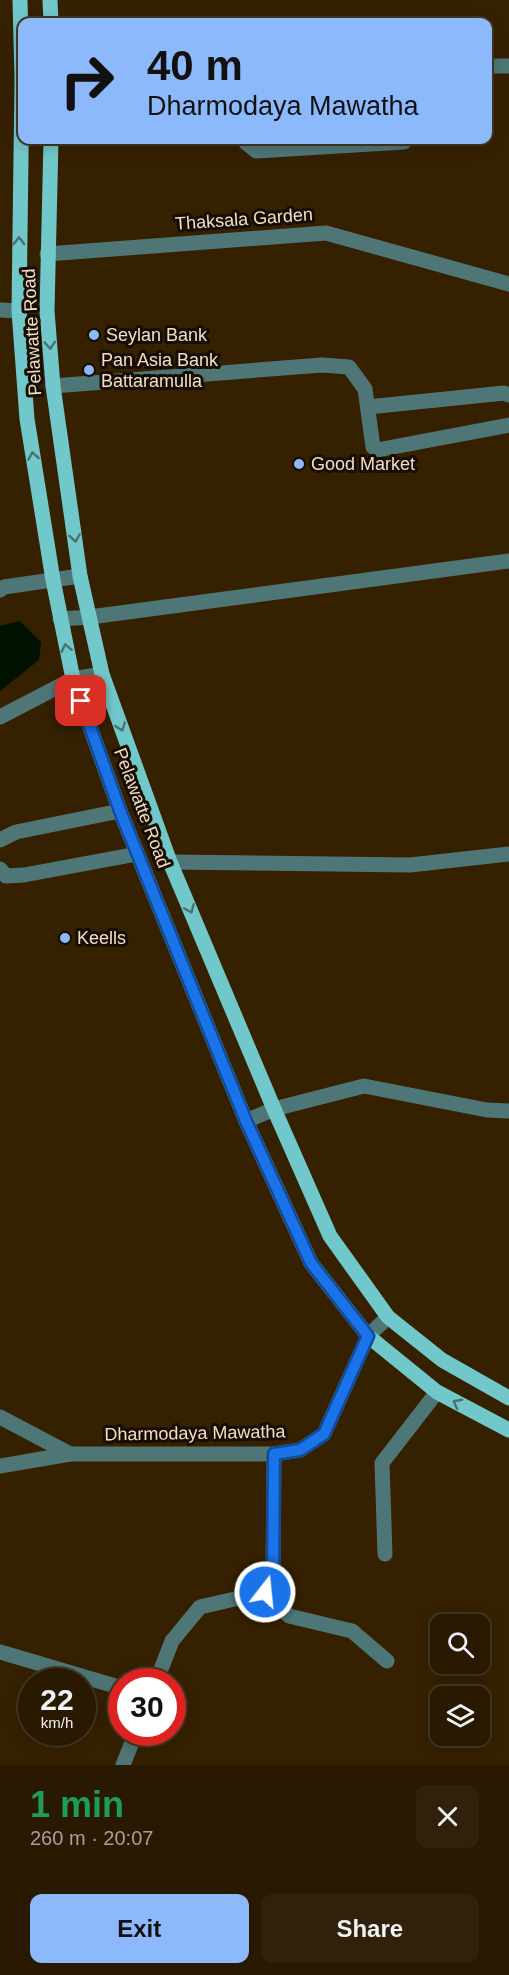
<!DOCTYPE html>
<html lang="en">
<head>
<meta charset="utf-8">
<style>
  :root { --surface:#281900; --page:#30220a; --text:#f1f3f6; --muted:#a5a099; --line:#443822; --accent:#8cb9fc }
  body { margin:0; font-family:Helvetica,sans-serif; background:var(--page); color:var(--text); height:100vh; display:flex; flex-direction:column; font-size:22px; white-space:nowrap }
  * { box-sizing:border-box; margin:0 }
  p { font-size:20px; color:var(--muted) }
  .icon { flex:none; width:33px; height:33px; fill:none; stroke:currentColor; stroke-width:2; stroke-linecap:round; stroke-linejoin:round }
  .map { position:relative; height:1765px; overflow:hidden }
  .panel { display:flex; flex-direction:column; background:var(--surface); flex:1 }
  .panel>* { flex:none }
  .guide { position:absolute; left:18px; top:18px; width:474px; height:126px; border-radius:12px; box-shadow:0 3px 15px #0003,0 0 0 2px var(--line); background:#8cb9fc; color:#111; overflow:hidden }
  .controls { position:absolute; left:430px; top:1614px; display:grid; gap:12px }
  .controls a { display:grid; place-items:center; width:60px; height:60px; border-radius:12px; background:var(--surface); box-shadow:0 3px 15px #0003,0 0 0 2px var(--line); font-size:30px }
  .speed { position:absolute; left:18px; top:1668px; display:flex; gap:12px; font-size:30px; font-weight:700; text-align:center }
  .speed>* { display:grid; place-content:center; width:78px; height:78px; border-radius:50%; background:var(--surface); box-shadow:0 3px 15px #0003,0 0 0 2px var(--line); line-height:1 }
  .speed small { font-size:15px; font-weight:400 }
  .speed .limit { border:9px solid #d22; background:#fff; color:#111 }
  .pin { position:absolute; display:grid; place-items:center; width:51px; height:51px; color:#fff; margin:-26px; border-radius:12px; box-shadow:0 3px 9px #0006 }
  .me { position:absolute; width:66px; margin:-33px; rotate:16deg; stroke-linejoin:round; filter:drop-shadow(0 0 4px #0008) }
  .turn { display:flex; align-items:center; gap:21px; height:126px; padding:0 30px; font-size:27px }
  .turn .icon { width:78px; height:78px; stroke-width:2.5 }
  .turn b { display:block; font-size:42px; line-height:51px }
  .round { display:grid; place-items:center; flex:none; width:63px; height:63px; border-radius:12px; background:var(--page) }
  .summary { display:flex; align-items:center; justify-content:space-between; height:102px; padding:0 30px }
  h1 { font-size:36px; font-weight:600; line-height:45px; color:#1e9e55 }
  .primary-button { display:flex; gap:12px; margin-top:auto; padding:12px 30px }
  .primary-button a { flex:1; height:69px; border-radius:12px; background:var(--accent); color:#111; font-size:24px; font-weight:600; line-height:69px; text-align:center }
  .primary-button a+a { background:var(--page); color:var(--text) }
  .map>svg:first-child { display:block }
  .water { fill:#011300 }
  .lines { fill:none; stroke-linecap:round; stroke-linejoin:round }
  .minor { stroke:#4f7677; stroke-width:15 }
  .major { stroke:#71c8ca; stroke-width:15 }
  .oneway { stroke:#48736f }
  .route-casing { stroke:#114b97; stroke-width:15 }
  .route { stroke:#1a73e8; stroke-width:10 }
  .poi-dot { fill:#8cb9fc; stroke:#170c00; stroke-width:2 }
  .labels { text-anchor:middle; stroke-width:6; stroke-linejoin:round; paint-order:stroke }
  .street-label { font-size:18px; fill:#f0dfc7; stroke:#170c00 }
  .poi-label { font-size:18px; fill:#f0dfc7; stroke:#170c00; text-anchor:start }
</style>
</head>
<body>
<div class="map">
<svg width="509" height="1765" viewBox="0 0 509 1765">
  <rect width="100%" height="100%" fill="#352100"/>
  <!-- water -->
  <path class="water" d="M20 621 41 642 39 660 0 691V626Z"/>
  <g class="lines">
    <!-- minor -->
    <g class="minor">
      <path d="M488 66H509"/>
      <path d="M245 140 246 143 256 151 404 142 405 140"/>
      <path d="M47 254 326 233 509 284"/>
      <path d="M0 310 19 311"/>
      <path d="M53 386 322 365 349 367 365 389 373 447 377 450 509 425"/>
      <path d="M368 407 504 393 509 395"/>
      <path d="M0 590 4 587 80 576"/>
      <path d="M60 619 90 617 509 561"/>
      <path d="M0 717 73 679 102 674"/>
      <path d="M0 840 16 832 120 811"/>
      <path d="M170 862 410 865 509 854"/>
      <path d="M0 869 6 876 24 875 137 854"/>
      <path d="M246 1121 274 1109 364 1086 487 1110 509 1111"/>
      <path d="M0 1417 70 1454"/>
      <path d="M0 1466 70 1454H274L300 1450 324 1434 368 1336 388 1317"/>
      <path d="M385 1554 382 1463 437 1392"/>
      <path d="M265 1592 289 1616 352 1631 387 1661"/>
      <path d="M0 1652 122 1688"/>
      <path d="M156 1682 172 1641 200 1607 265 1592 273 1578 274 1454"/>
      <path d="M123 1765 136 1732"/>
    </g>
    <!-- major -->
    <g class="major">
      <path d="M20 0 22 79"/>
      <path d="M50 0 51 22"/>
      <path d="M22 80 19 311 27 419 53 580 73 679 120 811 246 1121 311 1263 368 1336 437 1392 509 1430"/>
      <path d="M51 140 47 311 53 386 80 576 102 674 170 862 274 1109 330 1236 388 1317 442 1360 509 1398"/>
    </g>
  </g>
  <!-- one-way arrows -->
  <defs><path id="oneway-chevron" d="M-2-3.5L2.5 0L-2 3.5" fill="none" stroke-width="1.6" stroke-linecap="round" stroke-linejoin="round" transform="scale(1.5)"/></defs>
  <g class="oneway">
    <use href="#oneway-chevron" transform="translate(19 241) rotate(-89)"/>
    <use href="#oneway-chevron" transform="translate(50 345) rotate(86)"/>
    <use href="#oneway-chevron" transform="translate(33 456) rotate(-99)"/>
    <use href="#oneway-chevron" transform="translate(75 538) rotate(81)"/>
    <use href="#oneway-chevron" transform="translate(66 648) rotate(-102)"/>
    <use href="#oneway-chevron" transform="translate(121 727) rotate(70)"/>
    <use href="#oneway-chevron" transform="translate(190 909) rotate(67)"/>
    <use href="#oneway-chevron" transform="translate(457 1403) rotate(-152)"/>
  </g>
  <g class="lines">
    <!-- route casing -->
    <g class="route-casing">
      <path id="route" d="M81 701 120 811 246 1121 311 1263 368 1336 324 1434 300 1450 274 1454 273 1578 265 1592"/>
    </g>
    <!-- route -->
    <use href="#route" class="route"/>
  </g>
  <!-- markers -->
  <g class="poi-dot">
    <circle cx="94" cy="335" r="6"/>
    <circle cx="89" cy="370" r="6"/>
    <circle cx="299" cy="464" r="6"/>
    <circle cx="65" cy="938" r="6"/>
  </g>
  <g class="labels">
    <!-- street labels -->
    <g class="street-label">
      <text transform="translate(244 219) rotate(-4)" y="6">Thaksala Garden</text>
      <text transform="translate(32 332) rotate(-93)" y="6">Pelawatte Road</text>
      <text transform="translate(142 808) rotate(69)" y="6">Pelawatte Road</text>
      <text transform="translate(195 1433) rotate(-1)" y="6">Dharmodaya Mawatha</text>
    </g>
    <!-- poi labels -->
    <g class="poi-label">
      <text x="106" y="341">Seylan Bank</text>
      <text x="101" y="366">Pan Asia Bank<tspan x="101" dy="21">Battaramulla</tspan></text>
      <text x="311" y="470">Good Market</text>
      <text x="77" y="944">Keells</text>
    </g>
  </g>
</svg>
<div class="controls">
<a><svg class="icon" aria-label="search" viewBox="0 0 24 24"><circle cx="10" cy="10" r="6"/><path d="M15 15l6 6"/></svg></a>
<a><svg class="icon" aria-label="layers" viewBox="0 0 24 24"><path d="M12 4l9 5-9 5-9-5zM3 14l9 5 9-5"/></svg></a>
</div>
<div class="speed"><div>22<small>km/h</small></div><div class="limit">30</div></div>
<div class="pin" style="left:81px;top:701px;background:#d93025"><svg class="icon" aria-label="arrive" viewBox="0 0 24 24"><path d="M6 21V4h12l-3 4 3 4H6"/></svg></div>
<svg class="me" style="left:265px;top:1592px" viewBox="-20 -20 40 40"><circle r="17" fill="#1a73e8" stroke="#fff" stroke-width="3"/><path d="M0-11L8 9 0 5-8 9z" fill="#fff"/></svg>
<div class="guide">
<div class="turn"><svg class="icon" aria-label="right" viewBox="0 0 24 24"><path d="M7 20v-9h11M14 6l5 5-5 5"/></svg><div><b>40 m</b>Dharmodaya Mawatha</div></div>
</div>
</div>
<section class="panel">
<div class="summary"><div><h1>1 min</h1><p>260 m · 20:07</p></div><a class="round"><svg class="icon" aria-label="close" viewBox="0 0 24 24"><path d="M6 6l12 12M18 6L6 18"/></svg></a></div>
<div class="primary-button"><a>Exit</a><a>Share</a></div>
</section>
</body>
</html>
